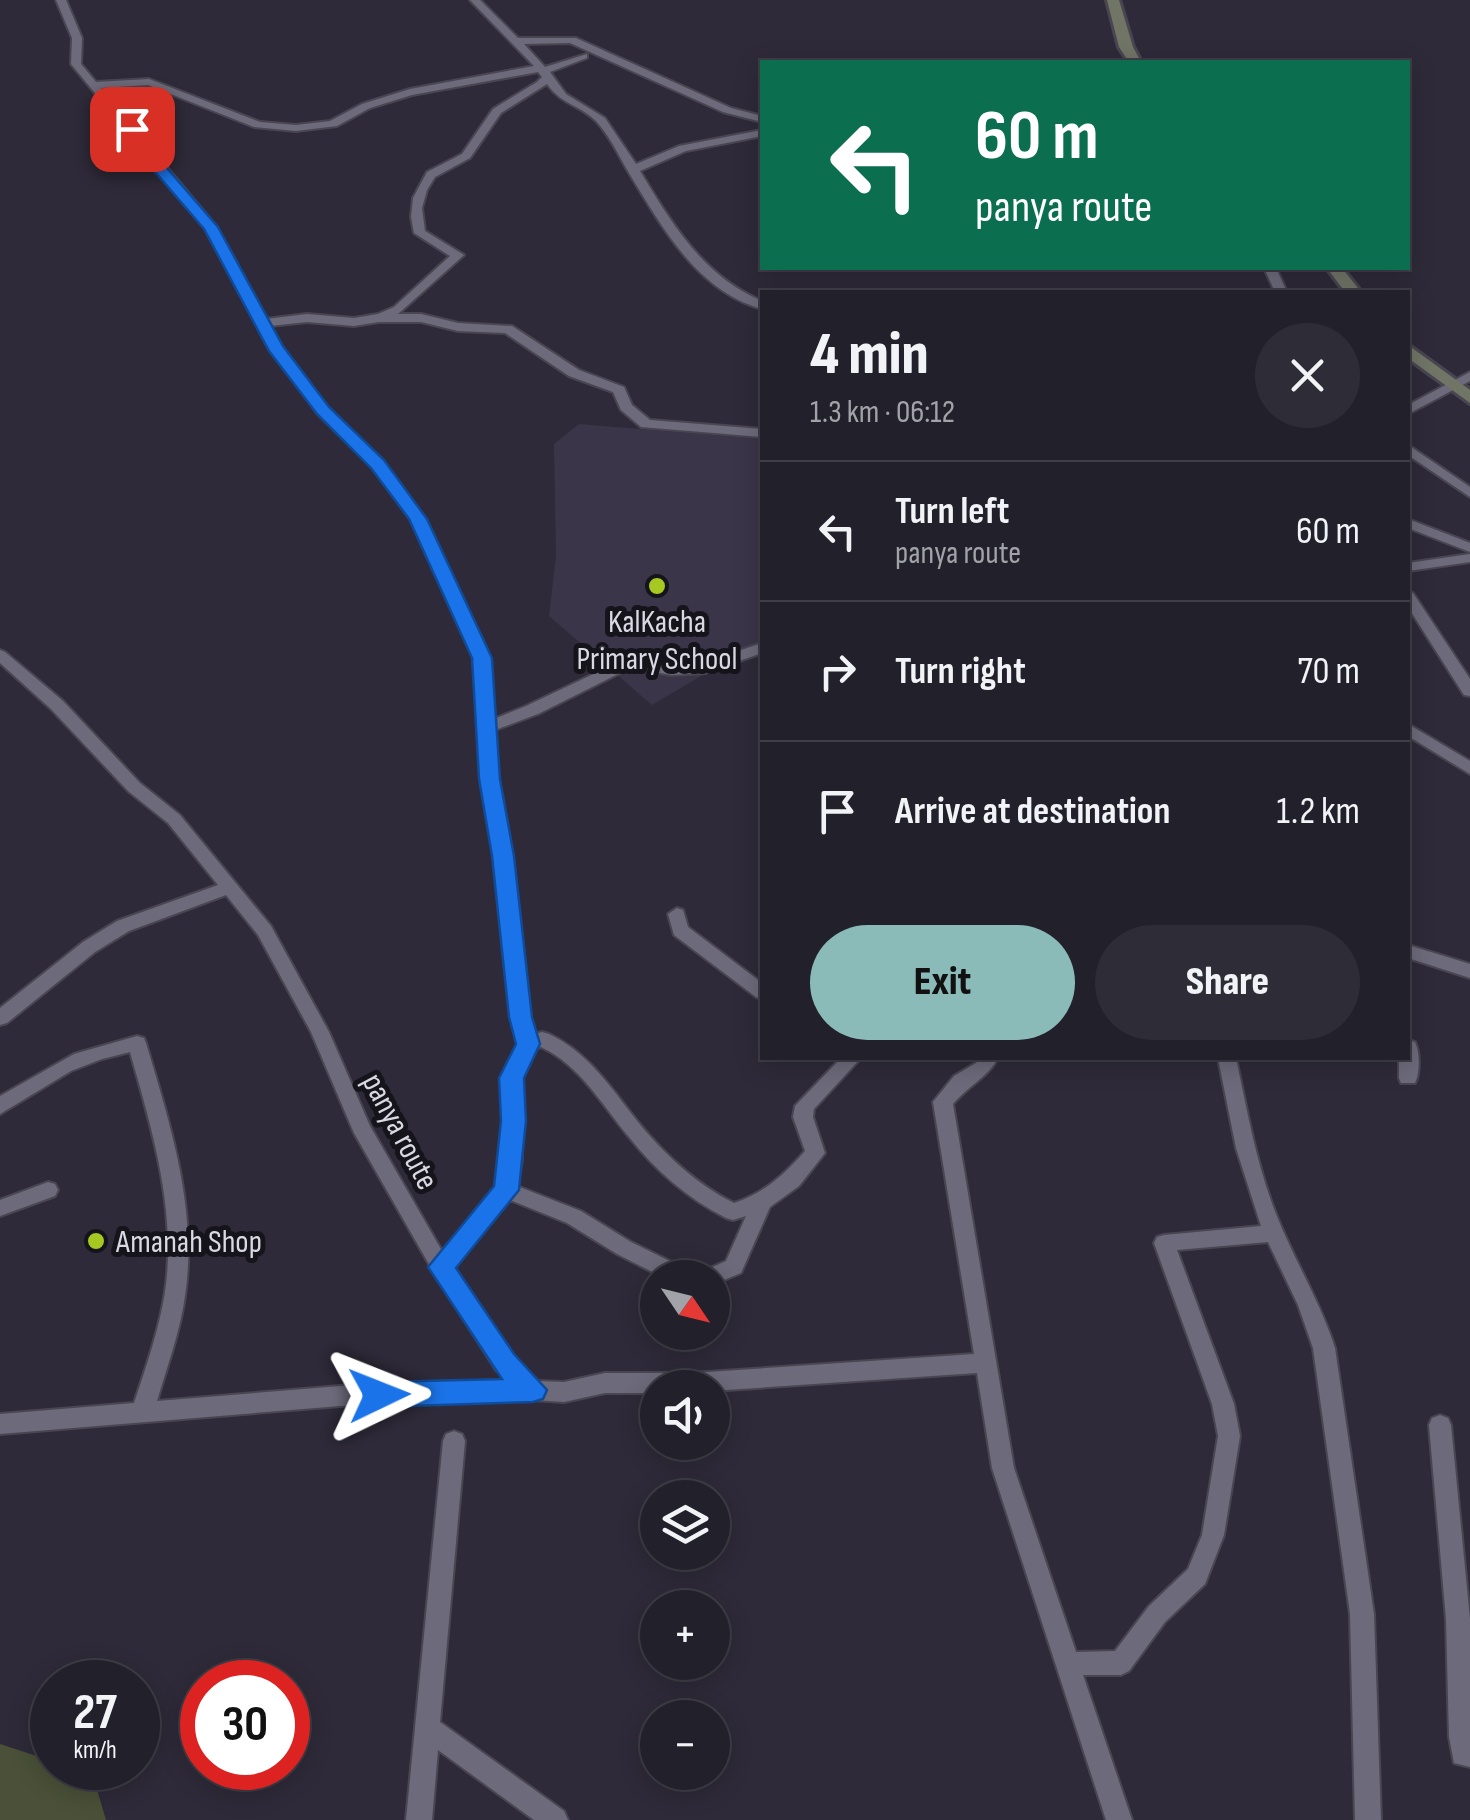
<!DOCTYPE html>
<html lang="en">
<head>
<meta charset="utf-8">
<style>
  :root { --surface:#22202b; --page:#2e2d37; --text:#f1f3f6; --muted:#a2a3a9; --line:#3f3e47; --accent:#8bbbb9 }
  body { margin:0; font-family:"Sofia Sans Condensed",sans-serif; background:var(--page); color:var(--text); height:100vh; display:flex; flex-direction:column; font-size:38px; white-space:nowrap }
  * { box-sizing:border-box; margin:0 }
  p { font-size:32px; color:var(--muted) }
  .icon { flex:none; width:55px; height:55px; fill:none; stroke:currentColor; stroke-width:2; stroke-linecap:round; stroke-linejoin:round }
  .map { position:relative; flex:1; overflow:hidden }
  .sheet { position:absolute; left:760px; top:290px; width:650px; height:770px; display:flex; flex-direction:column; background:var(--surface); border-radius:0px; box-shadow:0 5px 25px #0003,0 0 0 2px var(--line) }
  .sheet>* { flex:none }
  .top-card { position:absolute; left:760px; top:60px; width:650px; height:210px; border-radius:0px; box-shadow:0 5px 25px #0003,0 0 0 2px var(--line); background:#0b6e4f; color:#fff; overflow:hidden }
  .needle { width:65px; rotate:125deg }
  .fabs { position:absolute; left:640px; top:1260px; display:grid; gap:20px }
  .fabs a { display:grid; place-items:center; width:90px; height:90px; border-radius:50%; background:var(--surface); box-shadow:0 5px 25px #0003,0 0 0 2px var(--line); font-size:50px }
  .speed { position:absolute; left:30px; top:1660px; display:flex; gap:20px; font-size:50px; font-weight:700; text-align:center }
  .speed>* { display:grid; place-content:center; width:130px; height:130px; border-radius:50%; background:var(--surface); box-shadow:0 5px 25px #0003,0 0 0 2px var(--line); line-height:1 }
  .speed small { font-size:25px; font-weight:400 }
  .speed .limit { border:15px solid #d22; background:#fff; color:#111 }
  .pin { position:absolute; display:grid; place-items:center; width:85px; height:85px; color:#fff; margin:-42px; border-radius:20px; box-shadow:0 5px 15px #0006 }
  .me { position:absolute; width:110px; margin:-55px; rotate:88deg; stroke-linejoin:round; filter:drop-shadow(0 0 8px #0008) }
  .turn { display:flex; align-items:center; gap:35px; height:210px; padding:0 50px; font-size:45px }
  .turn .icon { width:130px; height:130px; stroke-width:2.5 }
  .turn b { display:block; font-size:70px; line-height:85px }
  .round { display:grid; place-items:center; flex:none; width:105px; height:105px; border-radius:52px; background:var(--page) }
  .overview { display:flex; align-items:center; justify-content:space-between; height:170px; padding:0 50px }
  h1 { font-size:60px; font-weight:800; line-height:75px }
  .primary-button { display:flex; gap:20px; margin-top:auto; padding:20px 50px }
  .primary-button a { flex:1; height:115px; border-radius:60px; background:var(--accent); color:#111; font-size:40px; font-weight:800; line-height:115px; text-align:center }
  .primary-button a+a { background:var(--page); color:var(--text) }
  ul { padding:0; list-style:none }
  li { display:flex; align-items:center; gap:30px; height:140px; padding:0 50px; border-top:2px solid var(--line) }
  li div { flex:1 }
  li b { display:block; font-size:38px }
  li em { font-style:normal }
  .map>svg:first-child { display:block }
  .built { fill:#3a3548 }
  .green { fill:#4a5138 }
  .lines { fill:none; stroke-linecap:round; stroke-linejoin:round }
  .street-casing { stroke:#494652; stroke-width:4 }
  .secondary-casing { stroke:#494652; stroke-width:6 }
  .street { fill:#6d6a7b; fill-rule:evenodd }
  .secondary { fill:#717566; fill-rule:evenodd }
  .route { fill:#1a73e8; stroke:#114b97; stroke-width:2.5 }
  .poi-dot { fill:#a6c821; stroke:#15141b; stroke-width:4 }
  .labels { text-anchor:middle; stroke-width:10; stroke-linejoin:round; paint-order:stroke }
  .poi-label { font-size:32px; fill:#dad8e2; stroke:#15141b }
  .street-label { font-size:32px; fill:#dad8e2; stroke:#15141b }
</style>
</head>
<body>
<div class="map">
<svg width="1470" height="1820" viewBox="0 0 1470 1820">
  <rect width="100%" height="100%" fill="#2e2a39"/>
  <!-- built -->
  <path class="built" d="M579 424 762 439V640L652 705 549 616 556 556 554 444Z"/>
  <!-- green -->
  <path class="green" d="M0 1744 52 1761V1768H69L93 1776 106 1820H0Z"/>
  <g class="lines">
    <!-- street casing -->
    <g class="street-casing">
      <g id="street">
        <path d="M56 0H66L82 38 81 64 96 82 149 79 260 122 296 125 330 121 362 104 410 89 534 66 470 0H480L518 38H576L731 108 762 116V122L723 112 570 43 524 44 545 67 587 54V58L550 72 566 94 605 118 636 164 679 146 762 130V136L686 151 640 171C672 224 703 276 762 301V309C697 291 662 227 629 173 620 158 610 136 596 121 580 105 562 105 547 84L501 113 470 158 435 177 427 190 422 208 425 231 464 255 398 314H421L458 323 512 326 579 370 624 387 632 405 650 420 762 429V437L641 427 621 410 613 392 569 376 505 333 458 331 421 322H379L354 326 307 322 270 326 281 346 328 408 382 461 425 519 490 658 494 719 526 706 623 660 672 665 703 663 762 643V653L705 673 672 675 630 668 538 714 495 730 498 779 512 856 529 1017 534 1034 542 1032 549 1034C589 1053 611 1088 638 1122 665 1155 696 1184 734 1203 764 1193 784 1175 805 1151L793 1117 795 1106 841 1058H861L814 1109 813 1117 825 1153 799 1186 770 1207 741 1273 712 1285V1278H698L701 1272 726 1261 746 1216 733 1220 726 1218C687 1198 656 1171 629 1137 602 1105 580 1065 541 1047L535 1049 520 1078 522 1160 517 1186 581 1211 631 1242 692 1272 695 1278H664L617 1254 567 1223 510 1200 453 1268 512 1356 538 1381 564 1382 605 1373H692L974 1354 933 1102 954 1076 976 1063 980 1058H998C988 1077 968 1086 953 1104L1014 1468 1076 1652 1115 1651 1149 1606 1188 1569 1202 1535 1218 1436 1212 1404 1154 1243 1157 1237 1164 1235 1261 1226 1236 1148 1218 1058H1236C1247 1110 1256 1163 1276 1214 1294 1260 1320 1301 1335 1348L1374 1614 1381 1820H1355L1350 1614 1313 1348 1298 1305 1268 1242 1177 1250 1234 1404 1240 1436 1224 1535 1205 1584 1165 1622 1129 1671 1121 1675H1083L1132 1820H1106L992 1468 977 1373 712 1391V1388H658V1393H605L564 1402 533 1400 340 1406 0 1434V1414L134 1403C146 1367 159 1330 165 1292 177 1211 152 1129 130 1052L102 1059 71 1071 0 1114V1096L74 1054 137 1036 144 1038 146 1043C170 1124 198 1210 185 1296 180 1332 167 1367 157 1401L340 1386 509 1381 496 1370 434 1273 354 1133 311 1032 258 935 226 895 129 931 95 952 7 1023 0 1025V1008L83 942 117 921 218 885 168 823 128 791 51 709 0 663V650L5 652 63 701 140 783 180 815 271 926 329 1032 370 1126 442 1251 497 1187 502 1160V1078L519 1044 511 1017 494 856 482 779 474 658 462 628 411 520 372 467 318 414 269 347 206 228 71 64 72 38ZM538 72 542 77 537 82 493 109 462 154 427 172 413 198 411 217 414 233 450 256 394 307 378 314 354 318 307 314 266 319 215 225 101 88 148 85 254 127 296 131 337 126 370 108 412 95Z"/>
        <path d="M1264 268H1276L1287 292H1275Z"/>
        <path d="M1470 372V381L1408 414V405Z"/>
        <path d="M1408 445 1470 487V497L1408 455Z"/>
        <path d="M1408 519 1470 543V552L1408 528Z"/>
        <path d="M1470 554V562L1408 571V563Z"/>
        <path d="M1408 591 1413 593 1470 679V696L1464 695 1408 607Z"/>
        <path d="M1408 724 1470 761V774L1408 736Z"/>
        <path d="M677 908 683 910 688 927 762 983V999L756 997 674 935 668 914Z"/>
        <path d="M1408 945 1470 964V978L1408 958Z"/>
        <path d="M1408 1040 1415 1042C1420 1052 1420 1073 1415 1083H1401L1399 1078V1058H1408Z"/>
        <path d="M48 1182 55 1184 58 1190 55 1196 0 1216V1200Z"/>
        <path d="M1440 1415 1448 1418 1451 1425 1470 1619V1767L1454 1763 1449 1737 1446 1619 1429 1425 1432 1418Z"/>
        <path d="M454 1431 462 1434 465 1441 440 1722 564 1811 568 1820H534L438 1750 432 1820H406L443 1441 446 1434Z"/>
      </g>
    </g>
    <!-- secondary casing -->
    <g class="secondary-casing">
      <g id="secondary">
        <path d="M1107 0H1119L1133 47 1141 62H1129L1119 47Z"/>
        <path d="M1327 268H1342L1361 292H1345Z"/>
        <path d="M1408 345 1470 390V403L1408 358Z"/>
      </g>
    </g>
    <!-- street -->
    <use href="#street" class="street"/>
    <!-- secondary -->
    <use href="#secondary" class="secondary"/>
  </g>
  <!-- route -->
  <path class="route" d="M128 126H137L160 160 218 227 283 346 329 407 384 460 427 519 492 658 500 779 514 856 532 1017 540 1044 524 1078 526 1121 519 1190 456 1268 514 1354 547 1390 543 1399 533 1402 379 1407 369 1404 365 1395 369 1386 379 1382 502 1379 428 1267 494 1186 501 1121 499 1078 516 1044 509 1017 492 856 479 779 472 658 409 519 371 468 317 414 269 351 204 229 150 166 125 129Z"/>
  <!-- markers -->
  <g class="poi-dot">
    <circle cx="657" cy="586" r="10"/>
    <circle cx="96" cy="1241" r="10"/>
  </g>
  <g class="labels">
    <!-- poi labels -->
    <g class="poi-label">
      <text x="657" y="632">KalKacha<tspan x="657" dy="37">Primary School</tspan></text>
      <text x="116" y="1252" text-anchor="start">Amanah Shop</text>
    </g>
    <!-- street labels -->
    <g class="street-label">
      <text transform="translate(401 1131) rotate(62)" y="11">panya route</text>
    </g>
  </g>
</svg>
<div class="fabs">
<a><svg class="needle" viewBox="-14 -14 28 28"><path d="M0-13l5 13h-10z" fill="#e53935"/><path d="M0 13l5-13h-10z" fill="#a2a3a9"/></svg></a>
<a><svg class="icon" aria-label="sound" viewBox="0 0 24 24"><path d="M4 9h4l5-4v14l-5-4H4zM17 9q2 3 0 6"/></svg></a>
<a><svg class="icon" aria-label="layers" viewBox="0 0 24 24"><path d="M12 4l9 5-9 5-9-5zM3 14l9 5 9-5"/></svg></a>
<a>+</a>
<a>−</a>
</div>
<div class="speed"><div>27<small>km/h</small></div><div class="limit">30</div></div>
<div class="pin" style="left:132px;top:129px;background:#d93025"><svg class="icon" aria-label="arrive" viewBox="0 0 24 24"><path d="M6 21V4h12l-3 4 3 4H6"/></svg></div>
<svg class="me" style="left:379px;top:1395px" viewBox="-20 -20 40 40"><path d="M0-17L14 15 0 8-14 15z" fill="#1a73e8" stroke="#fff" stroke-width="4"/></svg>
<div class="top-card">
<div class="turn"><svg class="icon" aria-label="left" viewBox="0 0 24 24"><path d="M17 20v-9H6M10 6l-5 5 5 5"/></svg><div><b>60 m</b>panya route</div></div>
</div>
<section class="sheet">
<div class="overview"><div><h1>4 min</h1><p>1.3 km · 06:12</p></div><a class="round"><svg class="icon" aria-label="close" viewBox="0 0 24 24"><path d="M6 6l12 12M18 6L6 18"/></svg></a></div>
<ul>
<li><svg class="icon" aria-label="left" viewBox="0 0 24 24"><path d="M17 20v-9H6M10 6l-5 5 5 5"/></svg><div><b>Turn left</b><p>panya route</p></div><em>60 m</em></li>
<li><svg class="icon" aria-label="right" viewBox="0 0 24 24"><path d="M7 20v-9h11M14 6l5 5-5 5"/></svg><div><b>Turn right</b></div><em>70 m</em></li>
<li><svg class="icon" aria-label="arrive" viewBox="0 0 24 24"><path d="M6 21V4h12l-3 4 3 4H6"/></svg><div><b>Arrive at destination</b></div><em>1.2 km</em></li>
</ul>
<div class="primary-button"><a>Exit</a><a>Share</a></div>
</section>
</div>
</body>
</html>
